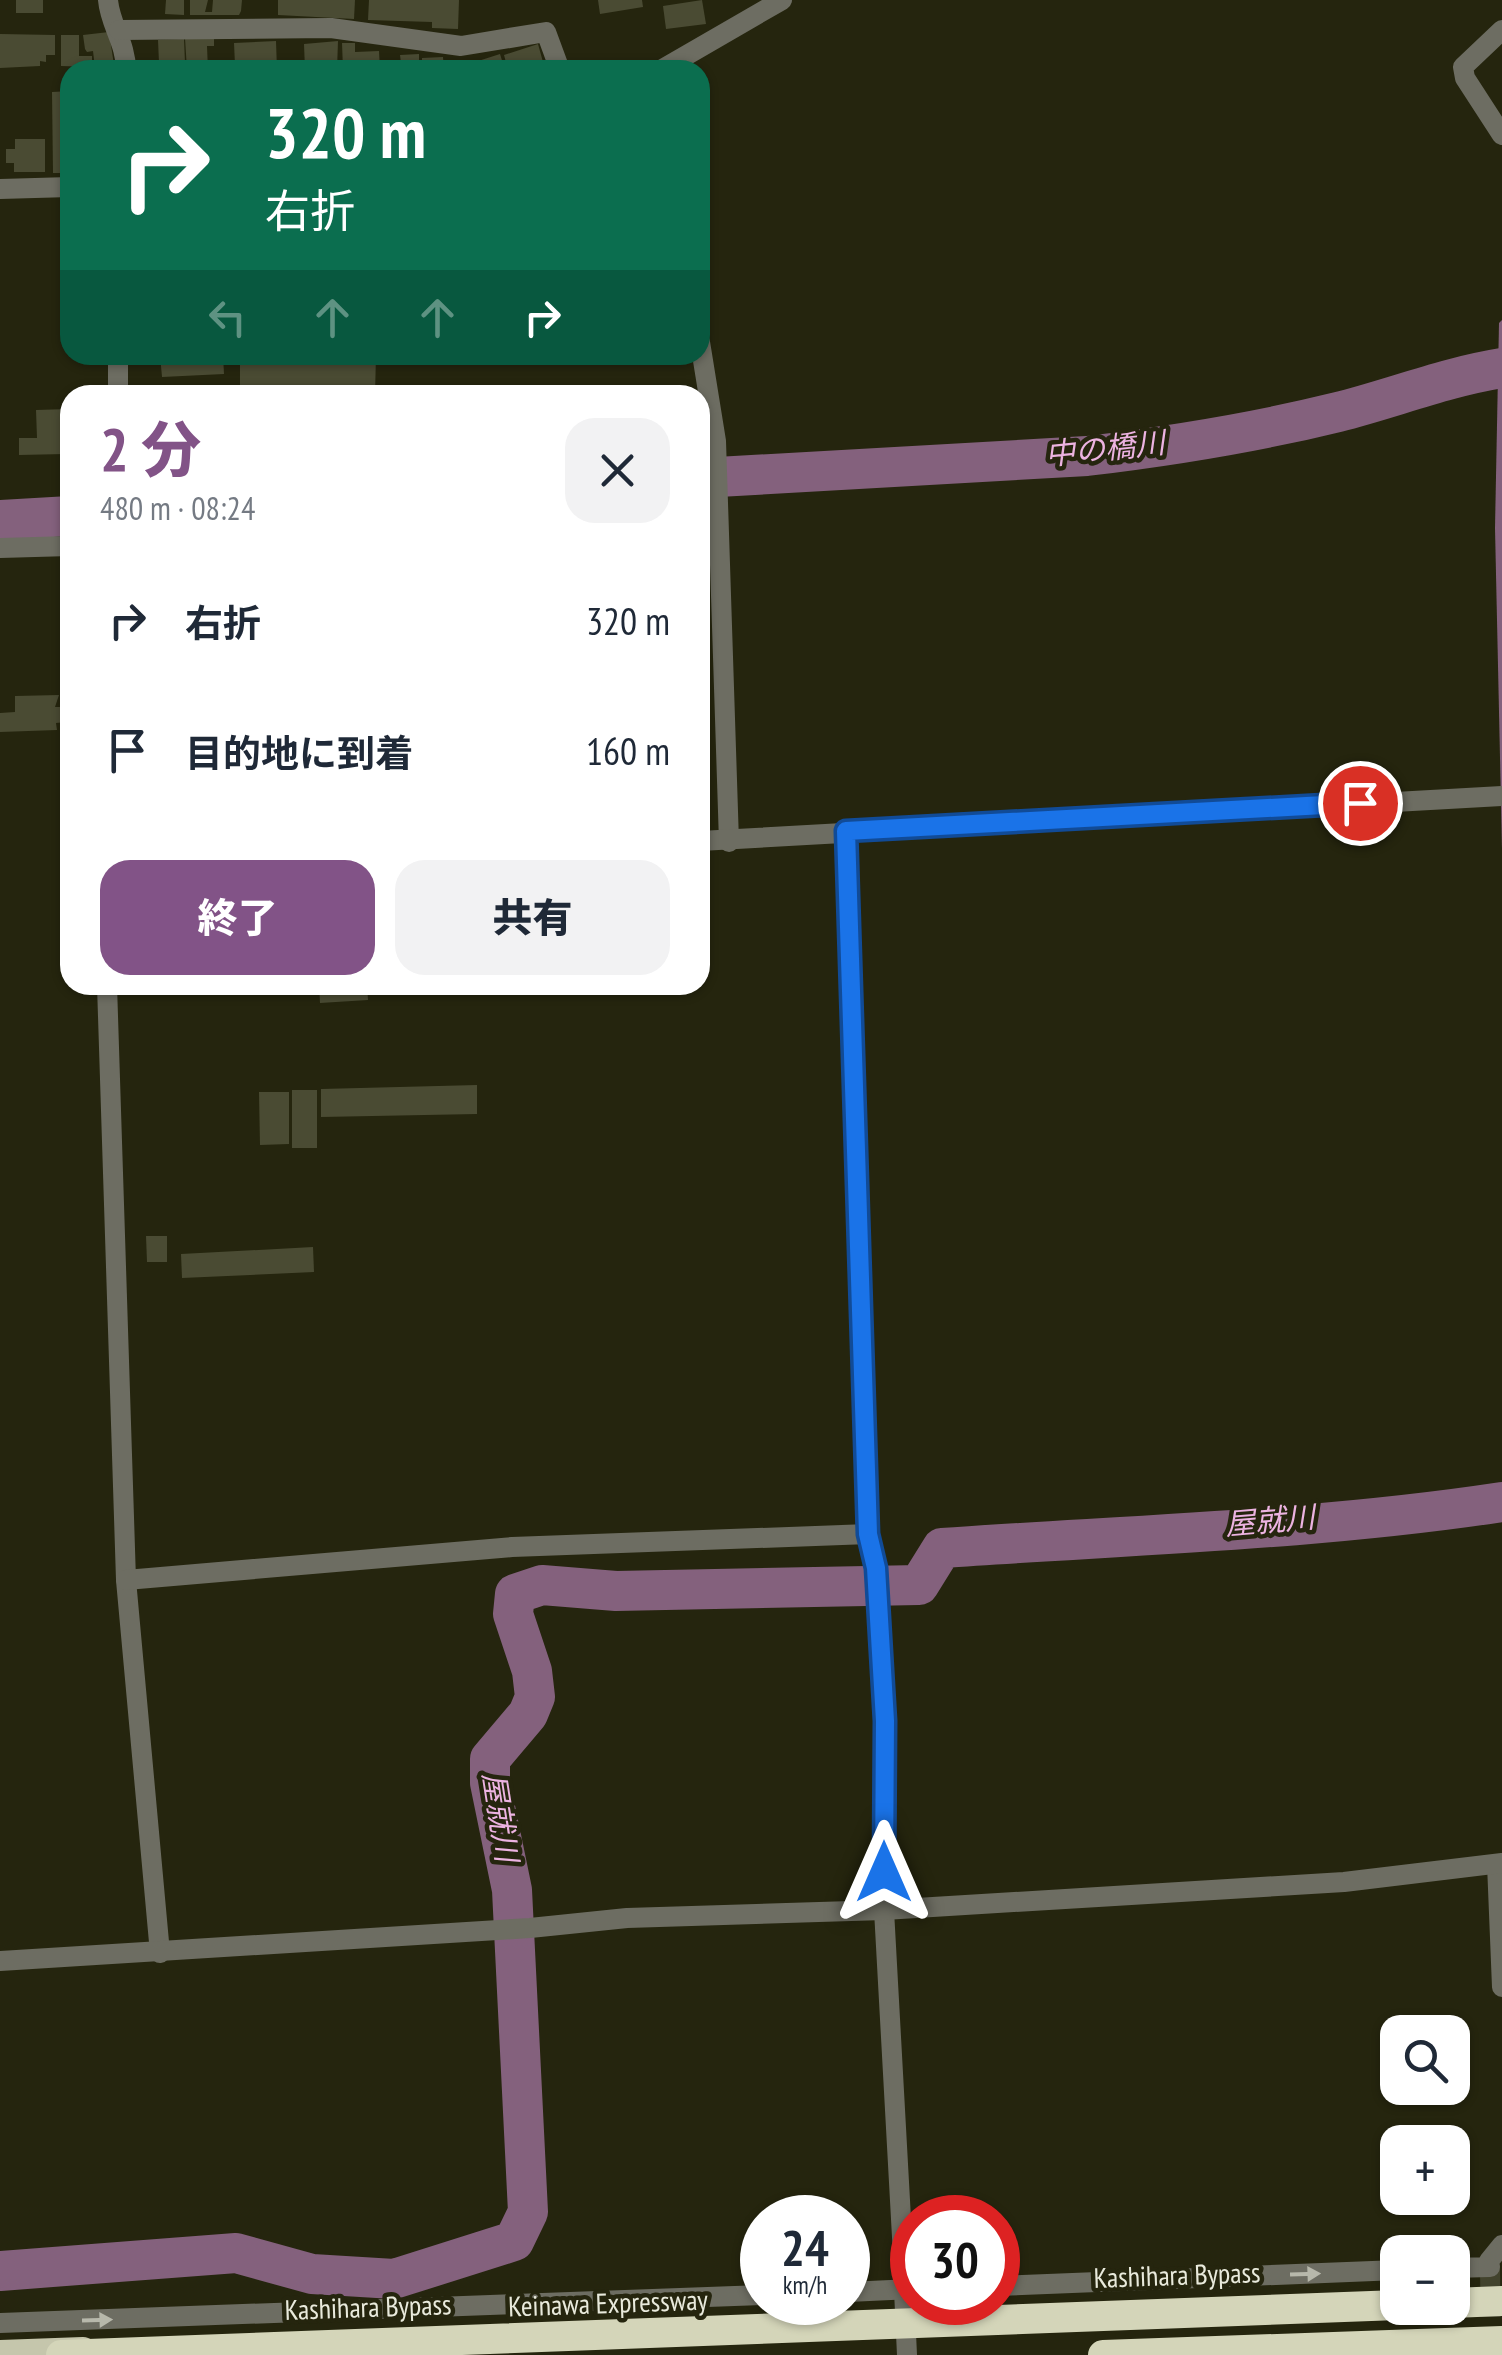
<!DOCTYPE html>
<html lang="ja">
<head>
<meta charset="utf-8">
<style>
  :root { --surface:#fff; --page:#f2f2f3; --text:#1f2937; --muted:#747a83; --accent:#825387 }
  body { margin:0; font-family:"PT Sans Narrow","Noto Sans JP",sans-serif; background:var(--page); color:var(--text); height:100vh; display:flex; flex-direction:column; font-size:38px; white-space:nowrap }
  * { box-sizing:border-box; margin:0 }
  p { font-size:32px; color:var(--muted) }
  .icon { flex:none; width:55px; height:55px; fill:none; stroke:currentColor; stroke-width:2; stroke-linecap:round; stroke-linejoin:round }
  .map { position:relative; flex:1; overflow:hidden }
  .sheet { position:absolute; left:60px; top:385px; width:650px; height:610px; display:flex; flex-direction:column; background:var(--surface); border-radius:30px; box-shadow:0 2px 8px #0004 }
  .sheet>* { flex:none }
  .guide { position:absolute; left:60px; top:60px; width:650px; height:305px; border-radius:30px; box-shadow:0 2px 8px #0004; background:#0b6e4f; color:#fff; overflow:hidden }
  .fabs { position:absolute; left:1380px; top:2015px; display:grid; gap:20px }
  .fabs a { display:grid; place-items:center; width:90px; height:90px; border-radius:20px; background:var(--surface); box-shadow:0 2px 8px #0004; font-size:50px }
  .speed { position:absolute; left:740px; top:2195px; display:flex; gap:20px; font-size:50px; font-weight:700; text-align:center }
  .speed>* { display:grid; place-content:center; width:130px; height:130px; border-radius:50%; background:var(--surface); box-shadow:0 2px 8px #0004; line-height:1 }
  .speed small { font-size:25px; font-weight:400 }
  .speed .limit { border:15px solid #d22; background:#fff; color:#111 }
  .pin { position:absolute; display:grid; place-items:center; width:85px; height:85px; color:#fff; margin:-42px; border:5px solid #fff; border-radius:50%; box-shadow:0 2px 10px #0007 }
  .me { position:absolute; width:110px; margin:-55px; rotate:0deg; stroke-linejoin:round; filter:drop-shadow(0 0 8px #0008) }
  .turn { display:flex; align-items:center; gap:35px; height:210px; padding:0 40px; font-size:45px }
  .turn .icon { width:130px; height:130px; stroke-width:2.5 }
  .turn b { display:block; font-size:70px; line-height:85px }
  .lanes { display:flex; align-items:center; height:95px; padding:0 40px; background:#0003; justify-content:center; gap:50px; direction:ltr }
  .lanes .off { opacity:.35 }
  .round { display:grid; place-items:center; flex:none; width:105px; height:105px; border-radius:30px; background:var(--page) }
  .headline { display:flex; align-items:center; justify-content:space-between; height:170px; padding:0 40px }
  h1 { font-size:60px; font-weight:800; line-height:75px; color:var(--accent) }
  .cta { display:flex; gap:20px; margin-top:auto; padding:20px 40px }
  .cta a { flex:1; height:115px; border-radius:30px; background:var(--accent); color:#fff; font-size:40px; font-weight:800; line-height:115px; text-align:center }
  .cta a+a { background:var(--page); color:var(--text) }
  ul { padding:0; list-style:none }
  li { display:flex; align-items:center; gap:30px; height:130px; padding:0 40px }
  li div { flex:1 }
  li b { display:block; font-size:38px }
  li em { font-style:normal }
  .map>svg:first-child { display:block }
  .water { fill:#84617d }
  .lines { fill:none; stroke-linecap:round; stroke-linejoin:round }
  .river { stroke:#84617d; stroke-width:40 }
  .building { fill:#4a4b33 }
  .minor-tunnel { stroke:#42432d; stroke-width:20; stroke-dasharray:20 10; stroke-linecap:butt }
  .minor { stroke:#6d6d62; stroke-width:20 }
  .trunk { stroke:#c5c6ac; stroke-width:28 }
  .motorway-bridge { stroke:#d4d5b9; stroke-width:30 }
  .oneway { fill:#b7b8ab }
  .route-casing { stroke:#114b97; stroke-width:25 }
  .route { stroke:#1a73e8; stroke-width:18 }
  .labels { text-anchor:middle; stroke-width:9; stroke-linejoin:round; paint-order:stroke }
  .street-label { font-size:28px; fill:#e9eadc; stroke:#25250e }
  .water-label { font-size:30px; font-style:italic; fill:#ecb3e1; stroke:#25250e }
</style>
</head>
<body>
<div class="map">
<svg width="1502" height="2355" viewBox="0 0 1502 2355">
  <rect width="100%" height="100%" fill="#25250e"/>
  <!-- water -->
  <path class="water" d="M1502 320V849L1495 528 1499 323Z"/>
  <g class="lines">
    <!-- river -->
    <g class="river">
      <path d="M700 478 1087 456C1171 446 1257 432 1338 412 1393 398 1446 377 1502 368"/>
      <path d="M0 520 70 516"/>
      <path d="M0 2271 236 2253 312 2274 394 2279 514 2241 528 2212 512 1890 490 1783V1759L528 1714 535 1697 532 1671 513 1614 515 1594 542 1585 616 1591 919 1585 942 1548C1128 1535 1317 1530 1502 1502"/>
    </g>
  </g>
  <!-- building -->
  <g class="building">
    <rect x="16" y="0" width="27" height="13"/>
    <path d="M166 0H184V15L165 14Z"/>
    <path d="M190 0H208L205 12H212L213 0H242L241 11 239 15H190Z"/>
    <path d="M278 0H355L354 19 278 15Z"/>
    <path d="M369 0H459L458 29 432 28V22L368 20Z"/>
    <path d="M598 0H642L643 7 600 14Z"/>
    <path d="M702 0 706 24 666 29 663 6Z"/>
    <path d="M109 32 114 65 95 68 93 51 87 52 85 49 83 35Z"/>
    <path d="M0 34 55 35V55H46V62L40 61V66L0 68Z"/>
    <path d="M61 35H79V56H92V67L61 66Z"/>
    <path d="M214 37V46H207L208 70H187L185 38Z"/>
    <path d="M184 39 185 63H173V70H138V63H159L158 40Z"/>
    <path d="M276 41 277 70H230V65H235L234 43Z"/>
    <path d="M338 41 337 70H305L304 44Z"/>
    <path d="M342 43H355V52L379 51 380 70H343Z"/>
    <path d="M538 44 543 62 536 64 538 70H508L504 55Z"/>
    <path d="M419 54V70H383V64L401 63 400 55Z"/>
    <path d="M500 54 505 70H475L472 63Z"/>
    <path d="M443 57 444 70H422V58Z"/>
    <path d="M70 91V173H53L52 92Z"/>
    <path d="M15 139H45V172H14V163H6V149H15Z"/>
    <path d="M160 355H223L224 374 162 377Z"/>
    <path d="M240 355H376L375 395H248V388H240Z"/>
    <path d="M69 409 70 444 65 445V454L19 455V438H37L36 410Z"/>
    <path d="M59 695 55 707H66V722L56 723 57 730 0 732V713L15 712V696Z"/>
    <path d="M319 985H367L368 1000 320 1003Z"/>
    <path d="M477 1085V1114L321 1117V1089Z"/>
    <rect x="292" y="1090" width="25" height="58"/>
    <path d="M259 1092H289V1144L260 1145Z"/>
    <path d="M146 1236H167V1262H147Z"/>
    <path d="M313 1247 314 1272 182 1278 181 1254Z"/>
  </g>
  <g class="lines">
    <!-- minor-tunnel -->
    <path class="minor-tunnel" d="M1490 2267 1491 2350"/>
    <!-- minor -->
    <g class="minor">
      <path d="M108 0C110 25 126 43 126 70"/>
      <path d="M119 30 331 28 461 46 546 32 560 70"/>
      <path d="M1502 30 1463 67 1465 78 1502 135"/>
      <path d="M661 70 782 0"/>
      <path d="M0 189 70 187"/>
      <path d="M700 342 716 441 729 842"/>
      <path d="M118 395V355"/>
      <path d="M0 548 70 546"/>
      <path d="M847 831 869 1534 876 1567 885 1721 884 1910 904 2273"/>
      <path d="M700 841 1502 796"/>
      <path d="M107 985 126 1580 160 1953"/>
      <path d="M126 1580 512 1547 869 1534"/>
      <path d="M1497 1864 1502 1987"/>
      <path d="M0 1961 530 1928 627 1918 884 1910 1344 1882 1502 1863"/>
      <path d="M1452 2268 1490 2267 1489 2261 1502 2245"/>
      <path d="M998 2286 1398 2270"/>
      <path d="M904 2290 907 2355"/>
      <path d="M848 2292 912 2289"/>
      <path d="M0 2323 762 2295"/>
    </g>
    <!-- trunk -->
    <path class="trunk" d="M0 2354 83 2351"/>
    <!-- motorway-bridge -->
    <g class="motorway-bridge">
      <path d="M1452 2303 1502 2301"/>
      <path d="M61 2355 1398 2305"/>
      <path d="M1103 2355 1502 2341"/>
    </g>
  </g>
  <!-- one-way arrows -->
  <defs><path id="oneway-solid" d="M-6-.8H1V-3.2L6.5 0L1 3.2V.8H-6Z" transform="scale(2.5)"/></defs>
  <g class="oneway">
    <use href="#oneway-solid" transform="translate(1305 2274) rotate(-2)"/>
    <use href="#oneway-solid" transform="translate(97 2320) rotate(-2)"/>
  </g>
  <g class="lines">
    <!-- route casing -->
    <g class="route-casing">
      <path id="route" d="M884 1872 885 1721 876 1568 868 1534 846 831 1360 803"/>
    </g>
    <!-- route -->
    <use href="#route" class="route"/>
  </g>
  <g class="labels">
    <!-- street labels -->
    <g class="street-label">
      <text transform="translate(1177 2275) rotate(-2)" y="10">Kashihara Bypass</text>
      <text transform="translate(608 2303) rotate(-2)" y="10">Keinawa Expressway</text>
      <text transform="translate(368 2307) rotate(-2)" y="10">Kashihara Bypass</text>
    </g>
    <!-- water labels -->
    <g class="water-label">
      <text transform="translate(1105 449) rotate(-6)" y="10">中の橋川</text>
      <text transform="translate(1270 1521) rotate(-5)" y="10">屋就川</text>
      <text transform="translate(500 1817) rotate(81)" y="10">屋就川</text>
    </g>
  </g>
</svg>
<div class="fabs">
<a><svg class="icon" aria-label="search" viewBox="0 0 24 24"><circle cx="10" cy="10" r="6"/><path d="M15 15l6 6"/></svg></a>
<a>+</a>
<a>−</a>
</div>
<div class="speed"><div>24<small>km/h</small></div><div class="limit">30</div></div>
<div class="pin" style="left:1360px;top:803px;background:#d93025"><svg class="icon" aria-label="arrive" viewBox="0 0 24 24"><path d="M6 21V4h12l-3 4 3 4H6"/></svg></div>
<svg class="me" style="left:884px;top:1872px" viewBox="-20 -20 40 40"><path d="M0-17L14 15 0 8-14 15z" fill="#1a73e8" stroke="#fff" stroke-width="4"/></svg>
<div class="guide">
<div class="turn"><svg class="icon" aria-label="right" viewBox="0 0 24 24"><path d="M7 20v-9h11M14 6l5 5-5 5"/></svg><div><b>320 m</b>右折</div></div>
<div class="lanes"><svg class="icon off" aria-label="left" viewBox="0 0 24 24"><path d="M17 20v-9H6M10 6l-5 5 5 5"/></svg><svg class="icon off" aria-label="ahead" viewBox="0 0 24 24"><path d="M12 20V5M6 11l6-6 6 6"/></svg><svg class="icon off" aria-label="ahead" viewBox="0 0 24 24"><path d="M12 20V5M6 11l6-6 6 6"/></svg><svg class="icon" aria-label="right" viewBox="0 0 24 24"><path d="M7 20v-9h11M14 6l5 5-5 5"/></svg></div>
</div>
<section class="sheet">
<div class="headline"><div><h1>2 分</h1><p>480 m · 08:24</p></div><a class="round"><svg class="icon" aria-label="close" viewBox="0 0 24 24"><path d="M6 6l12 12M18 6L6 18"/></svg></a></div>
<ul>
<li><svg class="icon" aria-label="right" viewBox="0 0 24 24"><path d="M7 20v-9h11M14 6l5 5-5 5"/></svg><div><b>右折</b></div><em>320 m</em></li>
<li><svg class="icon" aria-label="arrive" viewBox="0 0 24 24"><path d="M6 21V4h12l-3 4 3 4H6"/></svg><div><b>目的地に到着</b></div><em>160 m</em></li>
</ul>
<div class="cta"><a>終了</a><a>共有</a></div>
</section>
</div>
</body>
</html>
